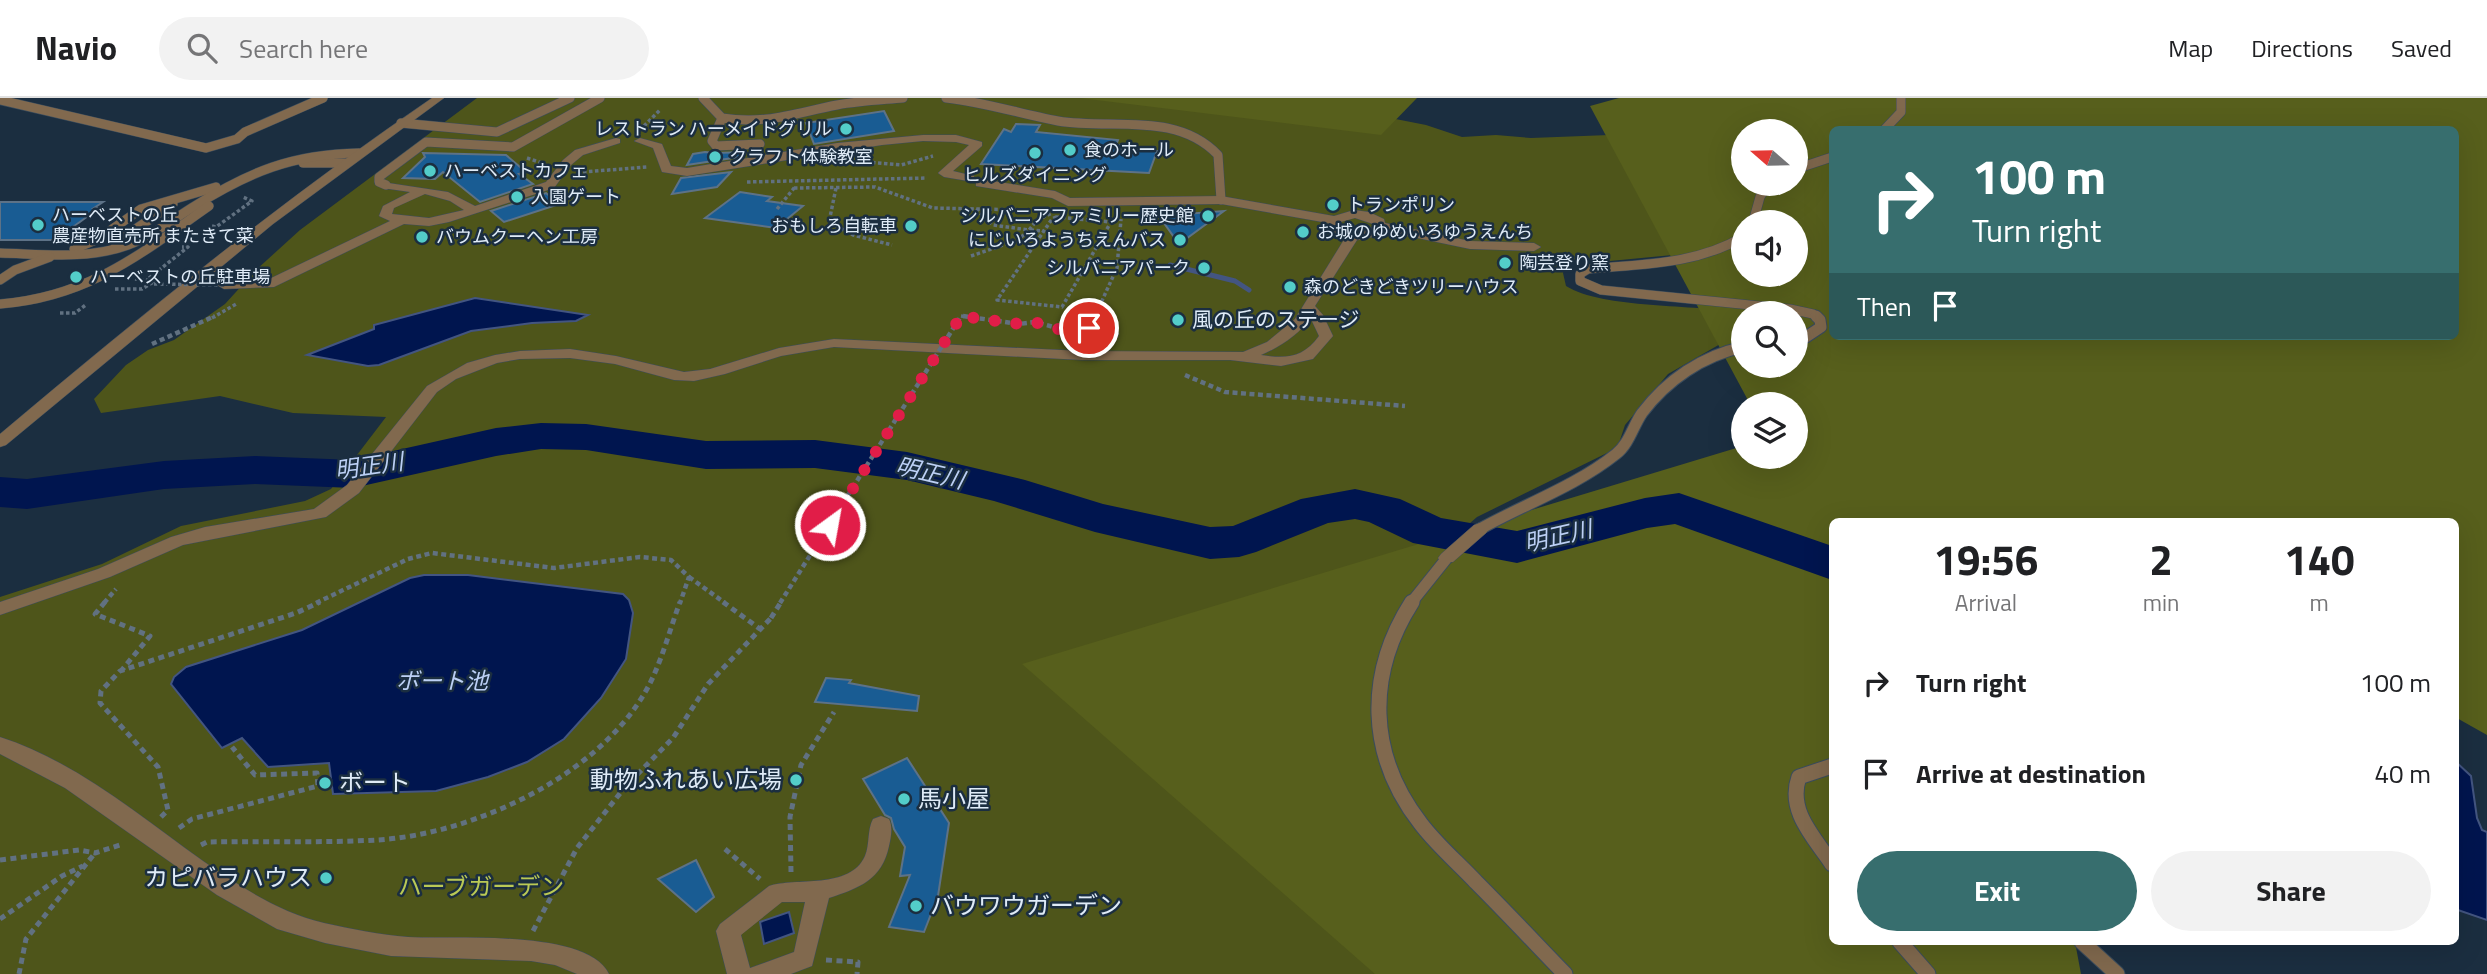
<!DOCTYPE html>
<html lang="en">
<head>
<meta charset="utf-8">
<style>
  :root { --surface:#fff; --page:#f2f2f2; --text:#202124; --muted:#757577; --line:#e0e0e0; --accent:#376e6e }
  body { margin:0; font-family:"Titillium Web","Noto Sans JP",sans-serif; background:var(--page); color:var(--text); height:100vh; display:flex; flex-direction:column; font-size:26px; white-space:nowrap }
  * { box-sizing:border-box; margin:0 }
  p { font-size:23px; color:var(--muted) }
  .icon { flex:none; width:38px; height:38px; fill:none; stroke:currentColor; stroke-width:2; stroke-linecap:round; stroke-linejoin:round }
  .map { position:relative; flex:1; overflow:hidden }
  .side { position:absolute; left:1829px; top:420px; width:630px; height:427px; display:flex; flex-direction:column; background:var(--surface); border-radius:10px; box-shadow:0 7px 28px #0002 }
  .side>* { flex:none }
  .banner { position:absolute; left:1829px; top:28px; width:630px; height:214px; border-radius:10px; box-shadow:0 7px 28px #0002; background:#376e6e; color:#fff; overflow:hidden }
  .needle { width:46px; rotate:290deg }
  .fabs { position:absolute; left:1731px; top:21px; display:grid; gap:14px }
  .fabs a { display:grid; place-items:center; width:77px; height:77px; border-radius:50%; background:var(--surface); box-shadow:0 7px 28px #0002; font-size:35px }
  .pin { position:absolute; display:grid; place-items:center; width:60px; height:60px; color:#fff; margin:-30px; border:4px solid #fff; border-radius:50%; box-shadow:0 2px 7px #0007 }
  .me { position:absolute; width:77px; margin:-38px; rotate:32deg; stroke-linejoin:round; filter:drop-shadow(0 0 5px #0008) }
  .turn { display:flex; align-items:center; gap:24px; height:147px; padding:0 28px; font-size:32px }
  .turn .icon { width:91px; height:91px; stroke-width:2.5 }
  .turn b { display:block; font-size:49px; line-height:60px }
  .then { display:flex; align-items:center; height:66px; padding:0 28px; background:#0003; gap:14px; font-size:26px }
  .eta { display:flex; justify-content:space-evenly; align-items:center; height:119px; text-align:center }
  .eta b { font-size:42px; font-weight:700; line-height:49px }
  .cta { display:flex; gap:14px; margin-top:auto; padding:14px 28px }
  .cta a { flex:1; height:80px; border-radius:42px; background:var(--accent); color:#fff; font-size:28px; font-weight:700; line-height:80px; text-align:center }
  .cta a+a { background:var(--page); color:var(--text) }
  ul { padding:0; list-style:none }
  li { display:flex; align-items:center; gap:21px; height:91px; padding:0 28px }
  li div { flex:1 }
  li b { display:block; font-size:26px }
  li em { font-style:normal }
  header { display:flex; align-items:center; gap:42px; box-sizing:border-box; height:98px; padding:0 35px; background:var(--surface); border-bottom:2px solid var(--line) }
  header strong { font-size:33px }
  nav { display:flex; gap:38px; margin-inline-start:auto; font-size:24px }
  .search { width:490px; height:63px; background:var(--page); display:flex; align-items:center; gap:18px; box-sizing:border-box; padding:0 24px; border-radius:38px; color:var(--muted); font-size:26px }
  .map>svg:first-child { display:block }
  .green { fill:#4e551a }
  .forest { fill:#575f1c; fill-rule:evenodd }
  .water { fill:#00154f; stroke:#435581; stroke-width:2 }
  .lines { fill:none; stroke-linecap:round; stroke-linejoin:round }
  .stream { stroke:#435581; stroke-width:5 }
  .river { fill:#00154f; fill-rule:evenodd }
  .building { fill:#195c93; stroke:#5d7287; stroke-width:2 }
  .service-far2-casing { stroke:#3a4c5d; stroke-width:10 }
  .service-far1-casing { stroke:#3a4c5d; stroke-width:13 }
  .service-casing { stroke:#3a4c5d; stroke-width:17 }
  .pedestrian-casing { stroke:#3a4c5d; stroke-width:1 }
  .minor-casing { stroke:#3a4c5d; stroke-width:1 }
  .tertiary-casing { stroke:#3a4c5d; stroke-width:1 }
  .path-far2 { stroke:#617181; stroke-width:3.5; stroke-dasharray:3.5 2.5; stroke-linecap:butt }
  .path-far1 { stroke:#617181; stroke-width:4.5; stroke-dasharray:5 3.5; stroke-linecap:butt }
  .path { stroke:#617181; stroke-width:5; stroke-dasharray:6 4.5; stroke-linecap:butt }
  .service-far2 { stroke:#81694e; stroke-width:9 }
  .service-far1 { stroke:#81694e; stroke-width:11 }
  .service { stroke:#81694e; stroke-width:15 }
  .pedestrian { fill:#81694e; fill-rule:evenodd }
  .minor { fill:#81694e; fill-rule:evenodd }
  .tertiary { fill:#81694e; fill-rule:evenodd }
  .path-bridge-far2 { stroke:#617181; stroke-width:3.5; stroke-dasharray:3.5 2.5; stroke-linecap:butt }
  .path-bridge-far1 { stroke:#617181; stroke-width:4.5; stroke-dasharray:5 3.5; stroke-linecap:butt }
  .path-bridge { stroke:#617181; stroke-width:5; stroke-dasharray:6 4.5; stroke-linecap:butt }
  .route { stroke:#e11d48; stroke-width:12; stroke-dasharray:0 21.6 }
  .poi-dot { fill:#53cdc9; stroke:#1b2e40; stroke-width:2.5 }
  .labels { text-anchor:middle; stroke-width:5; stroke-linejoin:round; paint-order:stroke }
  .far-poi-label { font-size:18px; fill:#dfebf7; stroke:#1b2e40; text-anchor:start }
  .poi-label { font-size:21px; fill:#dfebf7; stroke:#1b2e40; text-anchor:start }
  .water-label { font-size:23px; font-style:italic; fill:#bcd0f5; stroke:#1b2e40 }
  .near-poi-label { font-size:24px; fill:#dfebf7; stroke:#1b2e40; text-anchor:start }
  .near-park-label { font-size:24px; fill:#bac955; stroke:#1b2e40 }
</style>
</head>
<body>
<header>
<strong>Navio</strong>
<div class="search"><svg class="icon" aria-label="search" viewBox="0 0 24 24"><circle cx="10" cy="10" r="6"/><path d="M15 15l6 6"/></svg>Search here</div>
<nav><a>Map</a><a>Directions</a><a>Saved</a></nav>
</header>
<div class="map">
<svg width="2487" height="876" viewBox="0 0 2487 876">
  <rect width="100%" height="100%" fill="#1b2e40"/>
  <!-- green -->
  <path class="green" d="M477 0H1231L1360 14 1426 27 1462 39 1496 37 1531 40 1609 37 1743 86 1745 119 1742 129 1683 156 1610 163 1591 160 1574 163 1565 169 1563 175 1566 188C1603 211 1695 206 1743 215L1722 245 1668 276 1625 327 1619 345 1609 354 1477 419 1447 445 1545 876H0V499L102 466 181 428 305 403 331 391 386 319 293 315 220 298 101 315 94 301 126 267 148 252 174 242 225 206 256 172 300 132Z"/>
  <!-- forest -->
  <g class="forest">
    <path d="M1080 0H1417L1381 37Z"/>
    <path d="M1619 0H2487V637L2455 619V424H1832V844H2075L2081 876H1375L1022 566 1743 348V359H1796V306H1750L1590 8ZM1832 32H2455V238H1832ZM1743 33H1796V86H1743ZM1743 124H1796V177H1743ZM1743 215H1796V268H1743Z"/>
  </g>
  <!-- water -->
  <g class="water">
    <path d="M475 200 588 217 576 223 532 225 471 233 379 267 368 268 307 257 374 231V227Z"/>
    <path d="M424 477H468L623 496 629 502 633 515 626 561 601 600 564 641 527 664 488 679 436 693 333 696 329 665 268 669 242 640 222 650 171 586 174 579 186 569 302 532 410 480Z"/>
    <path d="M2455 663 2471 678 2477 720 2482 732 2487 734V822L2455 811Z"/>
    <path d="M789 814 794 835 764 846 760 824Z"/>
  </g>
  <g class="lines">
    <!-- stream -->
    <path class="stream" d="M1170 167 1235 183 1249 192"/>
    <!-- river -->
    <path class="river" d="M541 325 586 326 706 343 815 342 907 354 1025 382 1103 406 1210 429 1233 428 1301 401 1355 391 1400 401 1441 420 1517 433 1645 400 1679 395 1832 448V482L1675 426 1647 430 1517 465 1413 445 1369 424 1355 421 1328 425 1256 454 1239 459 1210 461 1095 434 994 403 907 382 815 370 706 371 586 352 541 351 496 358 353 390 255 386 164 391 27 411 0 409V379L27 381 164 363 255 358 353 362 496 330Z"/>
  </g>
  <!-- building -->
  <g class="building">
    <path d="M884 13 894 33 814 46 806 25Z"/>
    <path d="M1016 26 1040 27 1036 34 1118 42 1116 47H1122L1121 51 1157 53 1149 75 981 66 1004 31 1011 34Z"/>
    <path d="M705 54 716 55 741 54 739 59 687 67 693 56Z"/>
    <path d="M423 55 506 57 526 74 519 76 533 86 480 104 443 74 435 81 403 80 425 59Z"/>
    <path d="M731 74 717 89 672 96 681 80Z"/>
    <path d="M740 94 772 99 767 103 803 108 776 130 705 120Z"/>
    <path d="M546 95 559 106 504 124 491 113Z"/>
    <path d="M0 104H103L94 110H99L55 142H0Z"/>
    <path d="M1224 113 1179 146 1159 118Z"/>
    <path d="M826 580 851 582 849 585 919 598 917 613 815 604Z"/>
    <path d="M907 660 949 725 938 798 924 834 889 829 910 777 900 778 905 749 894 731 891 720 885 717 863 681Z"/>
    <path d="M696 762 714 799 696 814 658 781Z"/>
  </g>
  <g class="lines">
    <!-- service-far2 casing -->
    <g class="service-far2-casing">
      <g id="service-far2">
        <path d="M703 0 722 20C766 27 795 15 837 7 859 3 881 2 903 0"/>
        <path d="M946 0C984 4 1020 16 1058 23 1112 32 1176 13 1218 57L1221 102"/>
        <path d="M0 2 206 50 237 41 245 34 323 0"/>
        <path d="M722 20 712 43 716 48 760 46"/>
        <path d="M401 25 497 34 570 0"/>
        <path d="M1884 32 1901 14V0"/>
        <path d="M303 65H345"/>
        <path d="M1796 71 1832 59"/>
        <path d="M386 87 379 84V79L426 44 513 49 600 0"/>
        <path d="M1753 124 1760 99 1768 86"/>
        <path d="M1743 139C1695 167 1642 166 1588 171L1580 176V183L1601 192 1790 211 1813 216 1818 220"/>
        <path d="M113 146 173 106"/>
        <path d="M74 151 98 141 141 111 216 89"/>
        <path d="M0 155C42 156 88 162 128 147 151 139 172 122 193 109 249 74 292 56 359 55"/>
        <path d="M0 182 15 172 50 159"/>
        <path d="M0 206C88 199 139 157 209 108"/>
      </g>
    </g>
    <!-- service-far1 casing -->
    <g class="service-far1-casing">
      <g id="service-far1">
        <path d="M1796 241 1806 239 1821 229 1820 222 1816 218"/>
        <path d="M1480 431C1525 406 1576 388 1616 356 1629 346 1633 328 1642 315 1667 282 1702 258 1743 249"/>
        <path d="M1411 505 1447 460"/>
      </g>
    </g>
    <!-- service casing -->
    <g class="service-casing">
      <g id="service">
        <path d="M1412 504C1366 576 1367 657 1421 726 1437 747 1458 765 1476 784 1506 814 1535 845 1565 876"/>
        <path d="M1832 668 1799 679C1787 713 1814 739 1832 766"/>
        <path d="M1900 844 1928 876"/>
        <path d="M2082 844 2117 876"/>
      </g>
    </g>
    <!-- pedestrian casing -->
    <g class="pedestrian-casing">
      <g id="pedestrian">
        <path d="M923 37H956L982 44V48L953 73 974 78V84L944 79 938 75 969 47 956 44 923 43 882 47 687 78 662 74 653 50 634 43 640 40 662 46 671 68 687 70 837 45Z"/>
        <path d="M616 40 620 41V45L583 57 571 67 554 90 449 124 429 128 404 126 274 189 224 191 217 187 224 183 267 182 390 123 379 118 383 108 410 94 382 90V84L448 94 475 108 546 84 563 62 575 52ZM425 96 450 103 464 112 429 120 392 116 394 110Z"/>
        <path d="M980 81 1055 93 1070 100 1221 98 1334 118 1354 112 1369 114 1384 121 1385 125 1470 143 1534 145 1541 149 1534 153 1470 151 1384 133 1372 139 1357 142 1315 208 1323 217 1333 238 1313 261 1281 268 1230 262H1082L834 249 781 258 725 276 694 283 674 282 615 266 570 260 520 261 497 265 456 281 437 294 359 395 326 419 183 447 110 479 0 517V504L98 471 171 439 205 429 314 411 347 387 427 288 467 265 495 257 520 253 570 251 616 258 684 274 710 271 779 250 834 241 1082 253 1243 254 1267 244 1295 221 1345 140 1334 135 1328 128V125L1221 106 1068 108 1052 100 976 88V82ZM1355 120 1373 126V129L1355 134 1341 127V124ZM1310 219 1319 238C1303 260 1286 261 1261 257 1278 250 1301 236 1310 219Z"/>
        <path d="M0 639C75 663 140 718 203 763 241 789 278 814 324 825 352 831 380 837 408 839 452 842 587 830 609 876H577L555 867 531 863 391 858 325 845 277 831 217 797 65 690 0 656Z"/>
        <path d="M881 718 889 721C893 729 891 739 889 748 882 782 859 790 829 800L812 868 791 876H727L716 833 720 826 769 788C795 779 850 792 865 758 870 746 867 732 873 721ZM782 804H805L794 854 750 870 741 837Z"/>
      </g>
    </g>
    <!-- minor casing -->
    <g class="minor-casing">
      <path id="minor" d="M1480 425 1489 431 1486 435 1453 464H1441L1438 460 1441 456 1474 427Z"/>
    </g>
    <!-- tertiary casing -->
    <g class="tertiary-casing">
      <path id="tertiary" d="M432 0H444L273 126 6 347 0 349V336C140 218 281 103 432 0Z"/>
    </g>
    <!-- path-far2 -->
    <g class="path-far2">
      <path d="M644 28 660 12"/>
      <path d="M527 60 545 66"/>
      <path d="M866 64 901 67 933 58"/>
      <path d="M583 74 647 69"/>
      <path d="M747 84 927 80"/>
      <path d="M794 90 875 89 933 110 1024 112"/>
      <path d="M836 90 829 124 853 137 892 147"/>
      <path d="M777 111 795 89"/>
      <path d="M976 111 993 127 1029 132 1037 122 1052 115"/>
      <path d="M95 113H105"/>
      <path d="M1056 119 1111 124 1062 209 997 202 1052 121Z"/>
      <path d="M212 128 216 129 252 103 243 99"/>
      <path d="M971 158 1018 142 1029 132 1044 133"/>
      <path d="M149 180 188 149H182"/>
      <path d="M115 191H142L155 183 135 181"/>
      <path d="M60 215H75L87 206"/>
      <path d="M961 218 976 220"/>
      <path d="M212 220 238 205"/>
      <path d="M1094 220 1117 170 1121 121"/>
    </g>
    <!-- path-far1 -->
    <g class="path-far1">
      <path d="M963 218 1019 226 1035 224 1061 231 1089 230 1121 238"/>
      <path d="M1084 240 1095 218"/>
      <path d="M152 246 215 218"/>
      <path d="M1185 277 1225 294 1405 308"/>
      <path d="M689 479 725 505"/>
      <path d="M104 505 116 491"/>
      <path d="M316 505 408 461 432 455 554 470 640 459 671 462 689 479 680 505"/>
    </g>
    <!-- path -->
    <g class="path">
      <path d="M105 504 95 516 150 538 121 573"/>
      <path d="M723 504 760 531"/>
      <path d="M161 719 168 712 158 669 100 605 101 593 120 573 296 515 320 504"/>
      <path d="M179 730 192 721 318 688 317 675 255 677 232 649"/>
      <path d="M201 747 207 744C263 743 321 745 377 742 477 736 610 673 653 579 664 555 671 528 680 504"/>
      <path d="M725 751 760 781"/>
      <path d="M0 762 79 752 95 755 123 746"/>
      <path d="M791 774 790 719 801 667 834 614"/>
      <path d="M0 821 62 778 83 768"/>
      <path d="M533 833 577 750 625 689 673 640 708 586 771 520"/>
      <path d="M826 862 858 864 857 876"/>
      <path d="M19 876 26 841 95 755"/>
    </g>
    <!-- service-far2 -->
    <use href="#service-far2" class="service-far2"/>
    <!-- service-far1 -->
    <use href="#service-far1" class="service-far1"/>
    <!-- service -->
    <use href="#service" class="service"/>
    <!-- pedestrian -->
    <use href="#pedestrian" class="pedestrian"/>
    <!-- minor -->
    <use href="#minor" class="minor"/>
    <!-- tertiary -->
    <use href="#tertiary" class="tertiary"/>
    <!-- path-bridge-far2 -->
    <path class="path-bridge-far2" d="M154 186 224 187"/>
    <!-- path-bridge-far1 -->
    <path class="path-bridge-far1" d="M780 505 961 218"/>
    <!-- path-bridge -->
    <path class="path-bridge" d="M771 520 781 504"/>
  </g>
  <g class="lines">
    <!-- route -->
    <path class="route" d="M830 427 961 218 1019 226C1033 220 1045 229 1059 231 1069 232 1079 231 1089 230"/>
  </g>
  <!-- markers -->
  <g class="poi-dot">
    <circle cx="846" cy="31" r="7"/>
    <circle cx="1070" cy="52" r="7"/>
    <circle cx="1035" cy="55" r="7"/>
    <circle cx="715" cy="59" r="7"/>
    <circle cx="430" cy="73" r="7"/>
    <circle cx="517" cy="99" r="7"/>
    <circle cx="1333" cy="107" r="7"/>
    <circle cx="1208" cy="118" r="7"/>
    <circle cx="38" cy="127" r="7"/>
    <circle cx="911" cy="128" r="7"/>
    <circle cx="1303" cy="134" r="7"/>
    <circle cx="422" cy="139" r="7"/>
    <circle cx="1180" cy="142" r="7"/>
    <circle cx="1505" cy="165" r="7"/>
    <circle cx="1204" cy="170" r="7"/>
    <circle cx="76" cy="179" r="7"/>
    <circle cx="1290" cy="189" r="7"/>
    <circle cx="1178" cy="222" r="7"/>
    <circle cx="796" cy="682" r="7"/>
    <circle cx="325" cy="685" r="7"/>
    <circle cx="904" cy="701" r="7"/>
    <circle cx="326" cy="780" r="7"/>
    <circle cx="916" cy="808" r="7"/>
  </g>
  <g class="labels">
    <!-- far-poi labels -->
    <g class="far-poi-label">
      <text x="832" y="37" text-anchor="end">レストラン ハーメイドグリル</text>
      <text x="1084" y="58">食のホール</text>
      <text x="729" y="65">クラフト体験教室</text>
      <text x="444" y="79">ハーベストカフェ</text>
      <text x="1035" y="83" text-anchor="middle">ヒルズダイニング</text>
      <text x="531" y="105">入園ゲート</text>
      <text x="1347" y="113">トランポリン</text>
      <text x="52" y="123">ハーベストの丘<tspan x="52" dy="21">農産物直売所 またきて菜</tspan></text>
      <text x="1194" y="124" text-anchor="end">シルバニアファミリー歴史館</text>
      <text x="897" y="134" text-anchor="end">おもしろ自転車</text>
      <text x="1317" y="140">お城のゆめいろゆうえんち</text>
      <text x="436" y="145">バウムクーヘン工房</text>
      <text x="1166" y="148" text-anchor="end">にじいろようちえんバス</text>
      <text x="1519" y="171">陶芸登り窯</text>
      <text x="1190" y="176" text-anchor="end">シルバニアパーク</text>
      <text x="90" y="185">ハーベストの丘駐車場</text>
      <text x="1304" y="195">森のどきどきツリーハウス</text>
    </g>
    <!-- poi labels -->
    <g class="poi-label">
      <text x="1192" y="229">風の丘のステージ</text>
    </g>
    <!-- water labels -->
    <g class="water-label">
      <text transform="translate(369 368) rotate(-8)" y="8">明正川</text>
      <text transform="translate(930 375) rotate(13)" y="8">明正川</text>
      <text transform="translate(1558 438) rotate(-13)" y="8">明正川</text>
      <text x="442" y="591">ボート池</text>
    </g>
    <!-- near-poi labels -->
    <g class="near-poi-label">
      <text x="782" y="690" text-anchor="end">動物ふれあい広場</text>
      <text x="339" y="693">ボート</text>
      <text x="918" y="709">馬小屋</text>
      <text x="312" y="788" text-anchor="end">カピバラハウス</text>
      <text x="930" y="816">バウワウガーデン</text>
    </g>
    <!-- near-park labels -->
    <g class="near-park-label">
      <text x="481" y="797">ハーブガーデン</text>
    </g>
  </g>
</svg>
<div class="fabs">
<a><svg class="needle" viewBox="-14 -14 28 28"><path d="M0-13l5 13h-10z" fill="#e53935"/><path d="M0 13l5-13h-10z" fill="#757577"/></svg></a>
<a><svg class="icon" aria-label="sound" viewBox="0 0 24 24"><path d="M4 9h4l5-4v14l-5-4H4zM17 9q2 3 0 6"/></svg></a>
<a><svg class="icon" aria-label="search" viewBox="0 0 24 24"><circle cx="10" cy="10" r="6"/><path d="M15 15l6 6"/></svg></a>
<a><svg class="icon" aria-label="layers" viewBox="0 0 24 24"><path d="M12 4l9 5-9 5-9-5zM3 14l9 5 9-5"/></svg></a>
</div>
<div class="pin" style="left:1089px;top:230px;background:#d93025"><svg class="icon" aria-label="arrive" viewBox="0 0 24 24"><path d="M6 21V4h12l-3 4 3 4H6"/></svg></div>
<svg class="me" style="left:830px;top:427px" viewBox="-20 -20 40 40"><circle r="17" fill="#e11d48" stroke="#fff" stroke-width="3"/><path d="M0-11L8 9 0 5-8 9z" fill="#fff"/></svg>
<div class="banner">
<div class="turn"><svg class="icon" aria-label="right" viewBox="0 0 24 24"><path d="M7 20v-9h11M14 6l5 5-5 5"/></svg><div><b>100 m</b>Turn right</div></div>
<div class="then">Then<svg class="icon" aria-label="arrive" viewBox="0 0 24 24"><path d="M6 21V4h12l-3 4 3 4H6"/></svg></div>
</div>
<section class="side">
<div class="eta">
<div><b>19:56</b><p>Arrival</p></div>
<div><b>2</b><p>min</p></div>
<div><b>140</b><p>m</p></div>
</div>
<ul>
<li><svg class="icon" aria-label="right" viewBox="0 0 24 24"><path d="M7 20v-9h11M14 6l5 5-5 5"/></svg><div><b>Turn right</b></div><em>100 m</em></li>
<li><svg class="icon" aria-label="arrive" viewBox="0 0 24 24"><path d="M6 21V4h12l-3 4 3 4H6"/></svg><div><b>Arrive at destination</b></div><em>40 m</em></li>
</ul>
<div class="cta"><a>Exit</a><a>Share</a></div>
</section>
</div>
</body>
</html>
